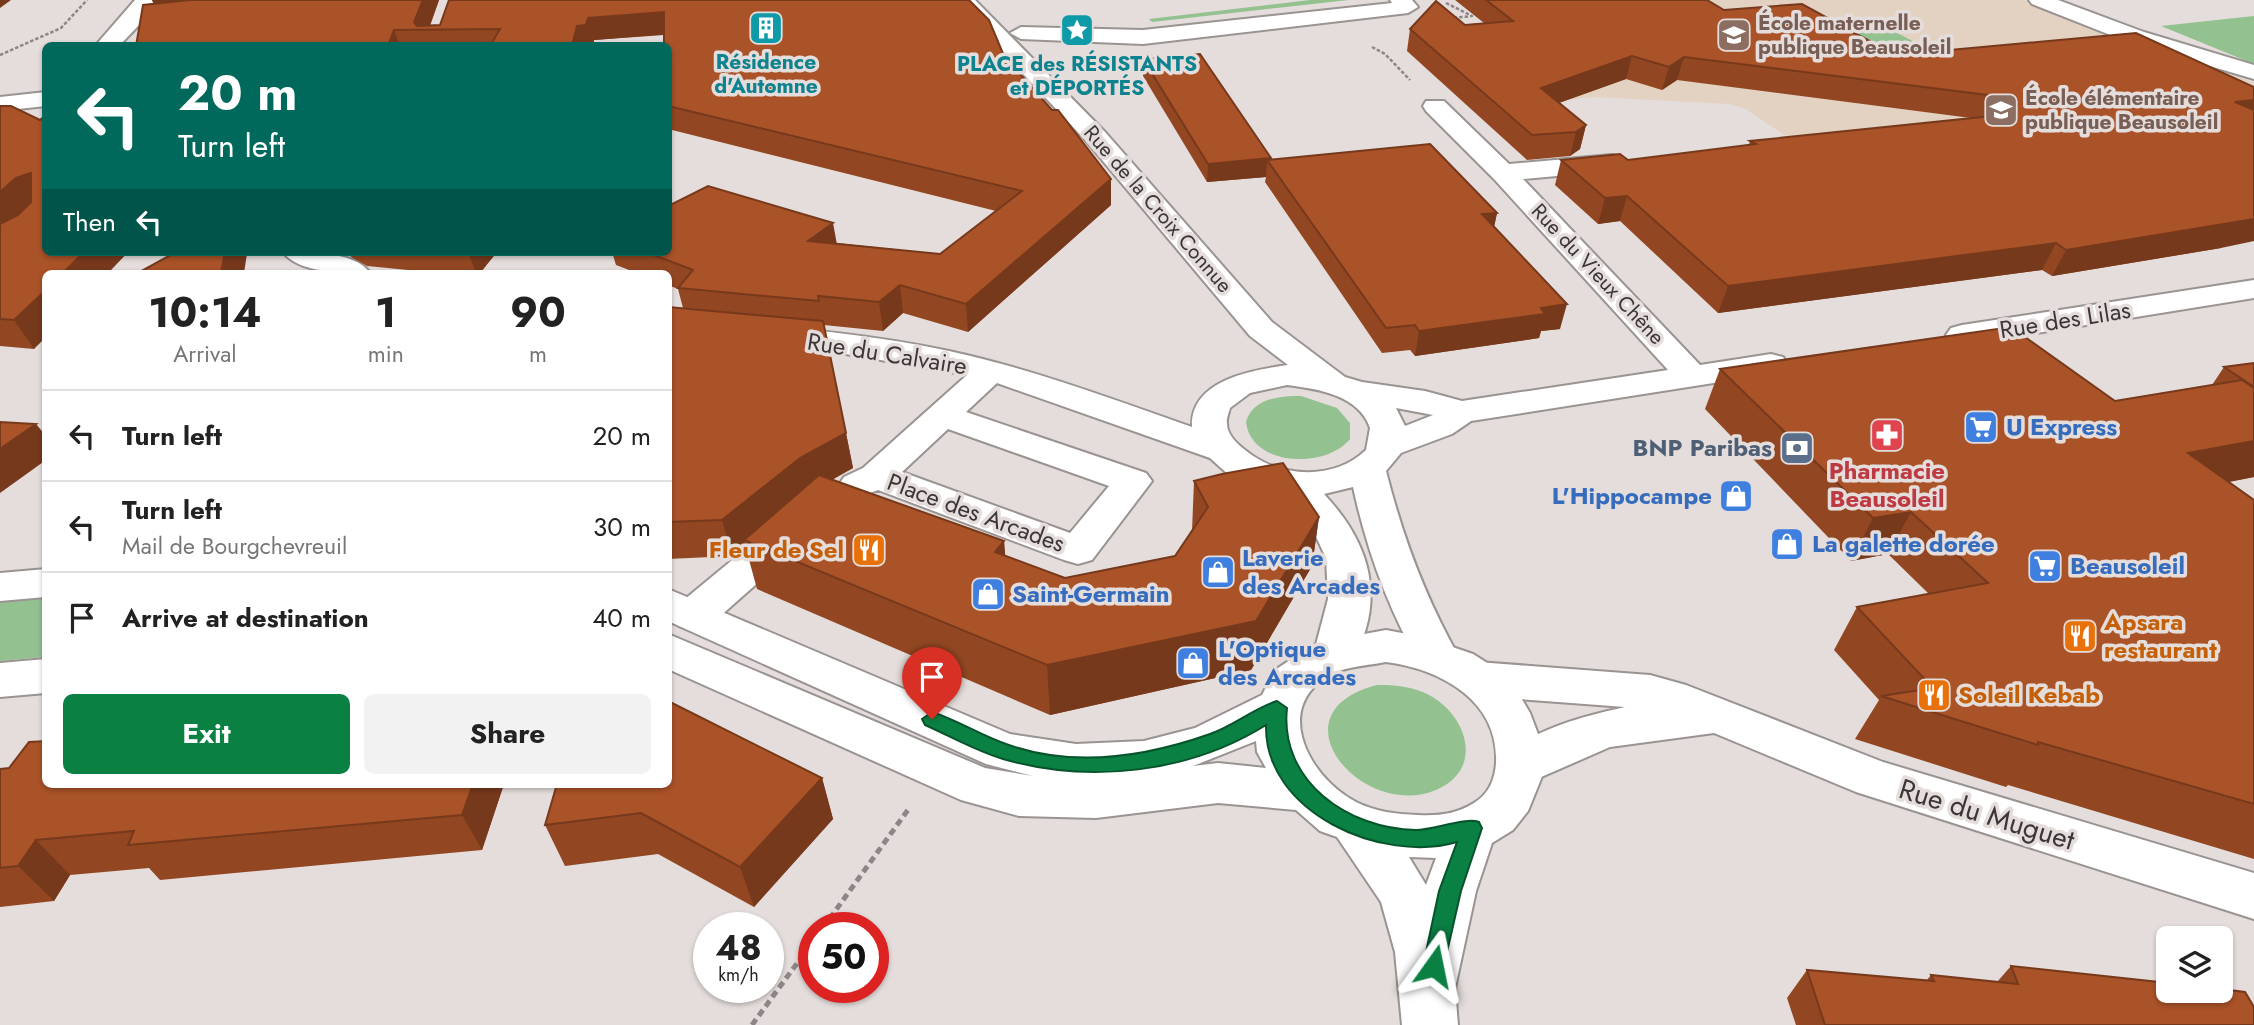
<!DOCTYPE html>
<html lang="en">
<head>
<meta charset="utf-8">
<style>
  :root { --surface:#fff; --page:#f2f2f2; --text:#222; --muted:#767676; --line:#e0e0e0; --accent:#0b8043 }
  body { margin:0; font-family:Jost,sans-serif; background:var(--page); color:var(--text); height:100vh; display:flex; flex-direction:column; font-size:26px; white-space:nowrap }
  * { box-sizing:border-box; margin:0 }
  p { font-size:23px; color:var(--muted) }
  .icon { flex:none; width:38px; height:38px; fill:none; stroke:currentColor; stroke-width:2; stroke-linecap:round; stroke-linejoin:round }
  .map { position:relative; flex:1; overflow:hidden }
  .drawer { position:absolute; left:42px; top:270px; width:630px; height:518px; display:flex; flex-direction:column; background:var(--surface); border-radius:10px; box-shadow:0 2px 5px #0004 }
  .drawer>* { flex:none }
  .hud { position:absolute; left:42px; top:42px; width:630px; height:214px; border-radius:10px; box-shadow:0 2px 5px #0004; background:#00695c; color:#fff; overflow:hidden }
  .controls { position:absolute; left:2156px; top:926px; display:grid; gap:14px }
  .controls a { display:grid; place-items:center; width:77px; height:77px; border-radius:10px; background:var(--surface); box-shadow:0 2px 5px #0004; font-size:35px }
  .speed { position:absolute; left:693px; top:912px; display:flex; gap:14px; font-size:35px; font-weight:700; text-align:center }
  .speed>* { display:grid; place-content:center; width:91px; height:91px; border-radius:50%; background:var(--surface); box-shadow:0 2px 5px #0004; line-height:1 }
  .speed small { font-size:18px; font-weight:400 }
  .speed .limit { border:10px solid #d22; background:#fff; color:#111 }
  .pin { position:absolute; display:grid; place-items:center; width:60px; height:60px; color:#fff; margin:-72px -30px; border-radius:50% 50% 50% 0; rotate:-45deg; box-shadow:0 0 7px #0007 }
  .pin .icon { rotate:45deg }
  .me { position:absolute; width:77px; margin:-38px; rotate:12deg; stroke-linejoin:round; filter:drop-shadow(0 0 5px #0008) }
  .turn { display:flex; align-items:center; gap:24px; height:147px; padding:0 21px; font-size:32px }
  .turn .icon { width:91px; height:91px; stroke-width:2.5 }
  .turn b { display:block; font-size:49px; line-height:60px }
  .then { display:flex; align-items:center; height:66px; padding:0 21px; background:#0003; gap:14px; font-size:26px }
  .eta { display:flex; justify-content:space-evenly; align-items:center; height:119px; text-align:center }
  .eta b { font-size:42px; font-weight:700; line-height:49px }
  .cta { display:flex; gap:14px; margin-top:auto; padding:14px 21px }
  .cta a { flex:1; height:80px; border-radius:10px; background:var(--accent); color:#fff; font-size:28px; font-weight:700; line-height:80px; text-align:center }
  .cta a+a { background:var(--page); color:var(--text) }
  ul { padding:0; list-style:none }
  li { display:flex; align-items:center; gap:21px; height:91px; padding:0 21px; border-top:2px solid var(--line) }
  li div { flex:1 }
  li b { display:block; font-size:26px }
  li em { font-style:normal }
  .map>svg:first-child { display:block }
  .education { fill:#e3d2c1 }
  .green { fill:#93c190 }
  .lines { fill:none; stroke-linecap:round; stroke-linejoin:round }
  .minor-casing { stroke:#999391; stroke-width:4 }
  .major-casing { stroke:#999391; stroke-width:4 }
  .path-far1 { stroke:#8c8786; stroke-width:2.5; stroke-dasharray:3.5 2; stroke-linecap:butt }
  .path { stroke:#8c8786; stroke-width:5; stroke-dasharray:7 4.5; stroke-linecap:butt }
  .minor { fill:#fff; fill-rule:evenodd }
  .major { fill:#fff; fill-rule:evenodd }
  .wall { fill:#924722 }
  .shaded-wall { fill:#77391c }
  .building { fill:#aa5228; stroke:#77391c; stroke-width:2 }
  .route { fill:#0b8043; stroke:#07532c; stroke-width:2 }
  .labels { text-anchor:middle; stroke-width:7; stroke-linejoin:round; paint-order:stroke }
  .far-education-label { font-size:21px; font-weight:bold; fill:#785e54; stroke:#e4dddb; text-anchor:start }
  .far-culture-label { font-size:21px; font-weight:bold; fill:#0d838f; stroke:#e4dddb }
  .far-street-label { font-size:21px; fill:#3a3736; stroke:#e4dddb }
  .street-label { font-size:24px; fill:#3a3736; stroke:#e4dddb }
  .shop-label { font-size:24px; font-weight:bold; fill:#366cbe; stroke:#e4dddb; text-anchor:start }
  .service-label { font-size:24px; font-weight:bold; fill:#4e5e75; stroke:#e4dddb; text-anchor:end }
  .health-label { font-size:24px; font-weight:bold; fill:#be3a42; stroke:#e4dddb }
  .food-label { font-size:24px; font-weight:bold; fill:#c56008; stroke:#e4dddb; text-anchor:start }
  .near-street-label { font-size:28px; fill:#3a3736; stroke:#e4dddb }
</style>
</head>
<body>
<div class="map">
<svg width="2254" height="1025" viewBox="0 0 2254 1025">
  <rect width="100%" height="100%" fill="#e4dddb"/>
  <!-- education -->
  <path class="education" d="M1575 0H2024L2134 44 2254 82V148L1908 217 1744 108 1729 104 1595 97 1556 101Z"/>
  <!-- green -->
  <g class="green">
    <path d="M1310 0H1349L1152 22 1149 19Z"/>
    <path d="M2254 16V64L2161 26Z"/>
    <path d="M1888 28 1952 62 1911 66 1849 32Z"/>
    <path d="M1301 396 1337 408 1350 423V439C1326 469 1251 467 1246 422 1253 398 1280 396 1301 396Z"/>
    <path d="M45 598V657L0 661V602Z"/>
    <path d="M1377 685C1394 685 1413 686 1429 695 1467 715 1485 769 1436 790 1363 821 1269 713 1377 685Z"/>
  </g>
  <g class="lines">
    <!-- minor casing -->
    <g class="minor-casing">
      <g id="minor">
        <path d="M135 0H155L148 12 193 8 203 14 193 20 138 26 119 46H95Z"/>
        <path d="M954 0H975L1105 132 1272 322 1345 377 1362 382 1425 391 1462 401 1668 370 1494 179 1426 111 1423 106 1426 101H1444L1509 164 1612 155 1621 157 1625 163 1621 169 1612 171 1523 179 1700 365 1771 354 1783 357 1788 364 1783 371 1771 374 1471 421 1452 434 1401 453 1386 471C1403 538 1425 597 1459 657L1452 668 1437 673 1422 668C1389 611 1367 552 1353 487L1324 494C1371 544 1387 601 1351 663L1336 668 1321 663 1314 652 1328 599 1326 558 1313 530 1278 493 1230 476 1210 458 997 383 966 412 1146 473 1152 481 1092 560 1078 564 1064 560 878 490 857 498 844 495 838 486 844 477 863 468 967 375 846 354 668 337V317C762 326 856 331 949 351 1032 369 1112 399 1192 427 1190 380 1252 370 1288 365L1250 336 1087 142ZM1287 385C1318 389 1359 395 1370 428L1366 450C1334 481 1279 478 1245 450 1237 444 1227 434 1227 424 1226 419 1229 412 1230 408L1250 393ZM1396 408 1433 415 1405 426ZM948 429 1109 486 1070 533 902 472Z"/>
        <path d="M1390 0H1412L1418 7 1408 13 1143 44 1021 39 1010 33 1021 27 1143 30 1392 3Z"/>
        <path d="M2029 0H2058L2144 32 2254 65V79L2128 42 2032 4Z"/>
        <path d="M46 92V106L0 111V97Z"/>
        <path d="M283 252C308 252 355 251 370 273 346 273 299 274 283 252Z"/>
        <path d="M2254 280V298L1962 345 1951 342 1946 335 1951 328 1962 325Z"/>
        <path d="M791 519 805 523 811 532 805 541 709 626 694 630 679 626 673 615 679 604 777 523Z"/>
        <path d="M1478 662 1650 675 1686 685 1883 762 2254 873V919L1856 792 1714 733 1610 747 1523 785 1506 780 1499 766C1517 732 1589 715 1625 707L1478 696 1462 691 1456 679 1462 667Z"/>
      </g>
    </g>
    <!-- major casing -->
    <g class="major-casing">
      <g id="major">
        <path d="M46 569V597L0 601V573Z"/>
        <path d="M668 589 1010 734 1076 744 1144 741 1195 728 1262 695 1275 670 1311 646 1326 641 1386 630 1423 637 1473 654 1495 668 1516 689 1530 713 1544 750 1543 774 1528 811 1513 830 1492 843 1476 891 1455 988 1458 1025H1402L1395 952 1381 902 1337 837 1320 831 1296 810 1218 803 1096 818 1019 816 961 800 668 669V634L985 768 1033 776 986 764 668 621ZM1386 662C1440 669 1499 700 1496 763 1495 779 1489 794 1474 803 1456 814 1439 816 1418 815 1396 814 1376 812 1356 802 1305 775 1269 700 1339 671 1353 666 1371 665 1386 662ZM1256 741 1257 752 1266 768 1218 763 1193 766ZM1409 857 1436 858 1426 885Z"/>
        <path d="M46 659V693L0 697V663Z"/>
      </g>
    </g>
    <!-- path-far1 -->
    <g class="path-far1">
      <path d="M1446 3 1472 16 1452 18"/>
      <path d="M1372 47 1385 54 1410 80"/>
      <path d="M0 55 61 28 87 0"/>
    </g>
    <!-- path -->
    <g class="path">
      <path d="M823 928 910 807"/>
      <path d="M752 1025 814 940"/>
    </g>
    <!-- minor -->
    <use href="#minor" class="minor"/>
    <!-- major -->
    <use href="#major" class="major"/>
  </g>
  <!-- wall -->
  <g class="wall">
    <path d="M152 0H439L430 26 440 25 449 0 1004 56 1111 179V205L968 332 903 313 883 331 824 325 853 468 832 480 1004 541 1005 556 1065 578 1175 556 1192 531 1194 481 1319 517 1312 566 1251 670 1050 715 757 589 745 545 732 556 668 559V307L683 308 678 289 668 285V273H637L616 265 612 252H668L837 243 940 254 996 211 672 130 668 116V46L664 35 594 40 593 46H136L154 4Z"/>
    <path d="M1455 0H1707L1724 10 1895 55 2136 33 2221 248 2052 276 2042 270 1718 313 1620 221 1598 224 1555 185 1561 160H1628L1749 145 1750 141 1971 118 1677 80 1662 90 1626 79 1559 103 1586 125 1580 149 1570 156 1527 160 1407 51 1410 29 1484 23Z"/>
    <path d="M1143 59 1270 160 1497 213 1494 227 1560 329 1541 331 1539 338 1415 356 1410 350 1382 353 1265 182 1266 177 1207 182 1143 76Z"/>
    <path d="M0 106 128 252 108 273H46L34 349 0 346Z"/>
    <path d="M349 252H497L480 273H439L367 266 351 257Z"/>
    <path d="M2254 363V477L2229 482 2254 500V859L2008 785 2006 787 1855 739 1879 700 1834 650 1857 607 1929 594 1888 554 1851 561 1705 409 1720 369 2115 401 2212 385 2224 367Z"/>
    <path d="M9 768 46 784H504L482 850 160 880 149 868 70 875 54 901 0 907V769Z"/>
    <path d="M822 778 833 819 754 907 658 854 565 866 545 825Z"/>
    <path d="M2011 966 2254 1025H1796L1787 998 1807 970 1927 980 1931 975 1997 982Z"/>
  </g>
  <!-- shaded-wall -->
  <g class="shaded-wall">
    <path d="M0 0H11L0 8Z"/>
    <path d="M152 0H242L156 9Z"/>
    <path d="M423 0H439L428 30H417L414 22Z"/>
    <path d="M664 12 669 34 594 40 593 46H572L577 26 588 18Z"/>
    <path d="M394 30 400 46H388Z"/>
    <path d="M1632 56 1626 79 1536 111 1541 88Z"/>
    <path d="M1684 57 1677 80 1662 90 1669 67Z"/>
    <path d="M2254 100V122L2235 102Z"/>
    <path d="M1586 125 1580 149 1570 156 1576 132Z"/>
    <path d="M1271 158 1270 164 1267 160 1266 177 1207 182 1208 164Z"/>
    <path d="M31 173 46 196 0 234V192L16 178Z"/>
    <path d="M1111 179V205L968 332 966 304Z"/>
    <path d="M1627 196 1620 221 1598 224 1605 198Z"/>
    <path d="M1497 213 1492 236 1482 214Z"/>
    <path d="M2254 219V241L2221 248 2052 276 2066 250Z"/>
    <path d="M833 223 838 250 808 241Z"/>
    <path d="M2056 243 2042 270 1718 313 1728 286Z"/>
    <path d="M84 252H128L108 273H63Z"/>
    <path d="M225 252H246L247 254 244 273H221Z"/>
    <path d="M468 252H497L480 273H476Z"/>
    <path d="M900 285 903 313 883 331 879 302Z"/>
    <path d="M46 290V337L34 349 14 320Z"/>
    <path d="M1567 304 1560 329 1541 331 1539 338 1415 356 1419 331 1541 308Z"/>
    <path d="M36 424 46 436V460L0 493V449Z"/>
    <path d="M846 433 853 468 807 493 744 540 745 545 732 556 722 520 800 458Z"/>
    <path d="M2254 441V477L2159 495 2188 453Z"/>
    <path d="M1911 512 1888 554 1851 561 1873 518Z"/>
    <path d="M1319 517 1312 566 1251 670 1050 715 1047 665Z"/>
    <path d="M1004 541 1008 590 995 552Z"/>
    <path d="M822 778 833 819 754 907 740 867Z"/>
    <path d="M473 784H504L482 850 462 815Z"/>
    <path d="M36 840 70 875 54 901 18 866Z"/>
  </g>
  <!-- building -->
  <g class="building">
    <path d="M190 0H423L414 22 417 26 440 25 449 0H969L989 20 1004 56 1052 110H1058L1111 179 966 304 900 285 879 302 818 296 819 301 678 288 693 270 646 252H668V206L708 186 833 223 808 241 940 254 1022 191 668 106V46H664V12L588 18 586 25 577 26 572 46H490L500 29 394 30 388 46H136L143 5Z"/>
    <path d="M1486 0H1707L1724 10 1802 4 1895 55 2136 33 2254 87V100L2235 102 2254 110V219L2066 250 2056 243 1728 286 1627 196 1605 198 1561 160 1620 154 1628 160 1756 144 1750 141 2011 114V98L1684 57 1669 67 1632 56 1541 88 1586 125 1576 132 1532 135 1410 29 1436 1 1465 25 1513 21Z"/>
    <path d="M1200 54 1271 158 1208 164 1143 59Z"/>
    <path d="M0 106H11L40 120 46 115V252H84L63 273H46V290L14 320 0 319V224L18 215 31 202V173L16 178 0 192Z"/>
    <path d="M1430 144 1497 213 1482 214 1567 304 1541 308 1545 314 1419 331 1415 325 1386 328 1267 160Z"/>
    <path d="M176 252H225L221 273H138Z"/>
    <path d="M668 307 823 321 846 433 800 458 722 520 668 522Z"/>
    <path d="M2011 327 2115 401 2242 380 2254 388V441L2188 453 2254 500V804L2038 742V745L1881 696 1933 688 1857 607 1988 583 1911 512 1873 518 1720 369Z"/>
    <path d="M2254 363V387L2224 367Z"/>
    <path d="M0 422 36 424 0 449Z"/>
    <path d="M1283 463 1319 517 1256 621 1047 665 744 540 819 475 1004 541 995 552 1065 578 1175 556 1208 507 1194 481 1222 474Z"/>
    <path d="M668 701 822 778 740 867 641 813 545 825 557 784H668Z"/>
    <path d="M46 741V784H473L462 815 128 845 134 831 36 840 18 866 0 868V769L9 768 29 742Z"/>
    <path d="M2011 966 2168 983V990H2221V989L2245 992 2254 1007V1025H1825L1807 970 1934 981 1931 975 2018 984Z"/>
  </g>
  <!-- route -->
  <path class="route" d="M1277 701 1287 708C1279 781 1348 829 1416 830 1434 830 1465 817 1479 822L1482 828 1461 891 1442 974 1434 977 1426 974 1423 966 1439 891 1457 842C1383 864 1264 813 1266 725 1189 773 1090 784 1003 759 976 751 950 736 925 725L922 719 932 712C957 720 980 735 1006 744 1072 768 1145 757 1210 734 1234 726 1254 708 1277 701Z"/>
  <!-- icons -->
  <defs>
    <g id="building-square" transform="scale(1.75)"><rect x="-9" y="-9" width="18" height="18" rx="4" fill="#0f9aa8" stroke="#e4dddb"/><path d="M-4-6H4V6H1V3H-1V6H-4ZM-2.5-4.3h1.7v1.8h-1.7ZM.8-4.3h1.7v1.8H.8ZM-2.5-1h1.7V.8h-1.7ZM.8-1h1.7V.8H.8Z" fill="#fff"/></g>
    <g id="sight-square" transform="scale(1.75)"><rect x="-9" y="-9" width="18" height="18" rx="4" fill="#0f9aa8" stroke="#e4dddb"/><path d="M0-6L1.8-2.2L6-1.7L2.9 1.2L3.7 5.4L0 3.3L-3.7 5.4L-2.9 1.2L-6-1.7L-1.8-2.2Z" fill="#fff"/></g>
    <g id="school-square" transform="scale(1.75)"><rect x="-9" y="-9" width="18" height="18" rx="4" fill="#8d6e63" stroke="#e4dddb"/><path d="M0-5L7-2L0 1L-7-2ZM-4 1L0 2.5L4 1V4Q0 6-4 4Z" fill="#fff"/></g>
    <g id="supermarket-square" transform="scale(1.75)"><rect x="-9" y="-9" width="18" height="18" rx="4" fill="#3f7fe0" stroke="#e4dddb"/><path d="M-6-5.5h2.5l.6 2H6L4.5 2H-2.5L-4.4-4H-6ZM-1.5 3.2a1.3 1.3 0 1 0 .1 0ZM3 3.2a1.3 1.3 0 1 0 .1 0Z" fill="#fff"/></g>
    <g id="pharmacy-square" transform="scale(1.75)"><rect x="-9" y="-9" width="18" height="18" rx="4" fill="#e0444e" stroke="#e4dddb"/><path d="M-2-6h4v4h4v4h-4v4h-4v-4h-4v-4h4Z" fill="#fff"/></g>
    <g id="bank-square" transform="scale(1.75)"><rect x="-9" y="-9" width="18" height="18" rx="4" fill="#5c6f8a" stroke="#e4dddb"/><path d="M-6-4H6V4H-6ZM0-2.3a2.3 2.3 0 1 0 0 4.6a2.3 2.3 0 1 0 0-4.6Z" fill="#fff"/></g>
    <g id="shop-square" transform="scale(1.75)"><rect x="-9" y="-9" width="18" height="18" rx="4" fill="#3f7fe0" stroke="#e4dddb"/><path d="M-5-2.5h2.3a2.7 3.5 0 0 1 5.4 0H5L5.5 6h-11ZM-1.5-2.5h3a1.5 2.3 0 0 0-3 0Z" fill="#fff"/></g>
    <g id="restaurant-square" transform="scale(1.75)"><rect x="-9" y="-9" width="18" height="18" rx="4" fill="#e8710a" stroke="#e4dddb"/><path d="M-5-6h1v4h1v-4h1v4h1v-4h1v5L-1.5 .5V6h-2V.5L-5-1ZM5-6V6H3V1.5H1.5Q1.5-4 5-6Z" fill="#fff"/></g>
  </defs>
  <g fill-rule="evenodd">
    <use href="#building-square" x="766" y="28"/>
    <use href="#sight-square" x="1077" y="30"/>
    <use href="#school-square" x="1734" y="35"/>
    <use href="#school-square" x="2001" y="110"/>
    <use href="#supermarket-square" x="1981" y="427"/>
    <use href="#pharmacy-square" x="1887" y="435"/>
    <use href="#bank-square" x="1797" y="448"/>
    <use href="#shop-square" x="1736" y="496"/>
    <use href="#shop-square" x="1787" y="544"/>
    <use href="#restaurant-square" x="869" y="550"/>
    <use href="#supermarket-square" x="2045" y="566"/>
    <use href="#shop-square" x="1218" y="572"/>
    <use href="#shop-square" x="988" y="594"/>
    <use href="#restaurant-square" x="2080" y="636"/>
    <use href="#shop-square" x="1193" y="663"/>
    <use href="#restaurant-square" x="1934" y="695"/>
  </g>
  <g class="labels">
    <!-- far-education labels -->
    <g class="far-education-label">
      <text x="1758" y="30">École maternelle<tspan x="1758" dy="24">publique Beausoleil</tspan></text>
      <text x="2025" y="105">École élémentaire<tspan x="2025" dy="24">publique Beausoleil</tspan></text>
    </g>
    <!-- far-culture labels -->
    <g class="far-culture-label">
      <text x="766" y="69">Résidence<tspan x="766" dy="24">d'Automne</tspan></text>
      <text x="1077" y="71">PLACE des RÉSISTANTS<tspan x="1077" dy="24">et DÉPORTÉS</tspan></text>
    </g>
    <!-- far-street labels -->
    <g class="far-street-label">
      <text transform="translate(1158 209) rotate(49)" y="7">Rue de la Croix Connue</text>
      <text transform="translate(1598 274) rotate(47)" y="7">Rue du Vieux Chêne</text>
    </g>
    <!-- street labels -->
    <g class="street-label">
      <text transform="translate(2065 320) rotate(-9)" y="8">Rue des Lilas</text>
      <text transform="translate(887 354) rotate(9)" y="8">Rue du Calvaire</text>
      <text transform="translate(976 513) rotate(20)" y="8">Place des Arcades</text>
    </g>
    <!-- shop labels -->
    <g class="shop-label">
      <text x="2006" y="435">U Express</text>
      <text x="1712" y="504" text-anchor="end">L'Hippocampe</text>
      <text x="1812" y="552">La galette dorée</text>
      <text x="1242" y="566">Laverie<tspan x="1242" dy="28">des Arcades</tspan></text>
      <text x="2070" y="574">Beausoleil</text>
      <text x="1012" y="602">Saint-Germain</text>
      <text x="1218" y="657">L'Optique<tspan x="1218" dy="28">des Arcades</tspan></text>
    </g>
    <!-- service labels -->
    <g class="service-label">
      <text x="1772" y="456">BNP Paribas</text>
    </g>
    <!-- health labels -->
    <g class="health-label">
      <text x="1887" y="479">Pharmacie<tspan x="1887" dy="28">Beausoleil</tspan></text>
    </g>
    <!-- food labels -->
    <g class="food-label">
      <text x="844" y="558" text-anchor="end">Fleur de Sel</text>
      <text x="2104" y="630">Apsara<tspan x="2104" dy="28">restaurant</tspan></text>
      <text x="1958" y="703">Soleil Kebab</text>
    </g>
    <!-- near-street labels -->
    <g class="near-street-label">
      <text transform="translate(1987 814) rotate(17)" y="10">Rue du Muguet</text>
    </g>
  </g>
</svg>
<div class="controls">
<a><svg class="icon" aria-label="layers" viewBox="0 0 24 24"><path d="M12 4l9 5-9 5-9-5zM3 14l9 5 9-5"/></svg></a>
</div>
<div class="speed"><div>48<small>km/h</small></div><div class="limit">50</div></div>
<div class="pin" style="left:932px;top:719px;background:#d93025"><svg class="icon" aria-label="arrive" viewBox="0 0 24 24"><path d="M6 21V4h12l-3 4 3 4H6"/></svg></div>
<svg class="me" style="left:1434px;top:966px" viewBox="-20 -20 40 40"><path d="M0-17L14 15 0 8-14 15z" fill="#0b8043" stroke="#fff" stroke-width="4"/></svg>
<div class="hud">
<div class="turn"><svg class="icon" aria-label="left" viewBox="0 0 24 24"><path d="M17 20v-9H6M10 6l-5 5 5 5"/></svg><div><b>20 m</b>Turn left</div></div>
<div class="then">Then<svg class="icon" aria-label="left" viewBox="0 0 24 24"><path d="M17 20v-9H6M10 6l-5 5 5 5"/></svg></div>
</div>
<section class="drawer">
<div class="eta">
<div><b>10:14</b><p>Arrival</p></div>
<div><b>1</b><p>min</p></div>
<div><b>90</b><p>m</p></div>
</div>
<ul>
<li><svg class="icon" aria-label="left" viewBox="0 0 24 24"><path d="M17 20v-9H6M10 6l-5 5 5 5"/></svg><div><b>Turn left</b></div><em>20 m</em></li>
<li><svg class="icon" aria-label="left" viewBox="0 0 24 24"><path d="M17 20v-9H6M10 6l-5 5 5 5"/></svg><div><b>Turn left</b><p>Mail de Bourgchevreuil</p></div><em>30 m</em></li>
<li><svg class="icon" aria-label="arrive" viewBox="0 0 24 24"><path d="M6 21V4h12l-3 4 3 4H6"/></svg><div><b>Arrive at destination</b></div><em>40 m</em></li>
</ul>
<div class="cta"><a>Exit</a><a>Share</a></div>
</section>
</div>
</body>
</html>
